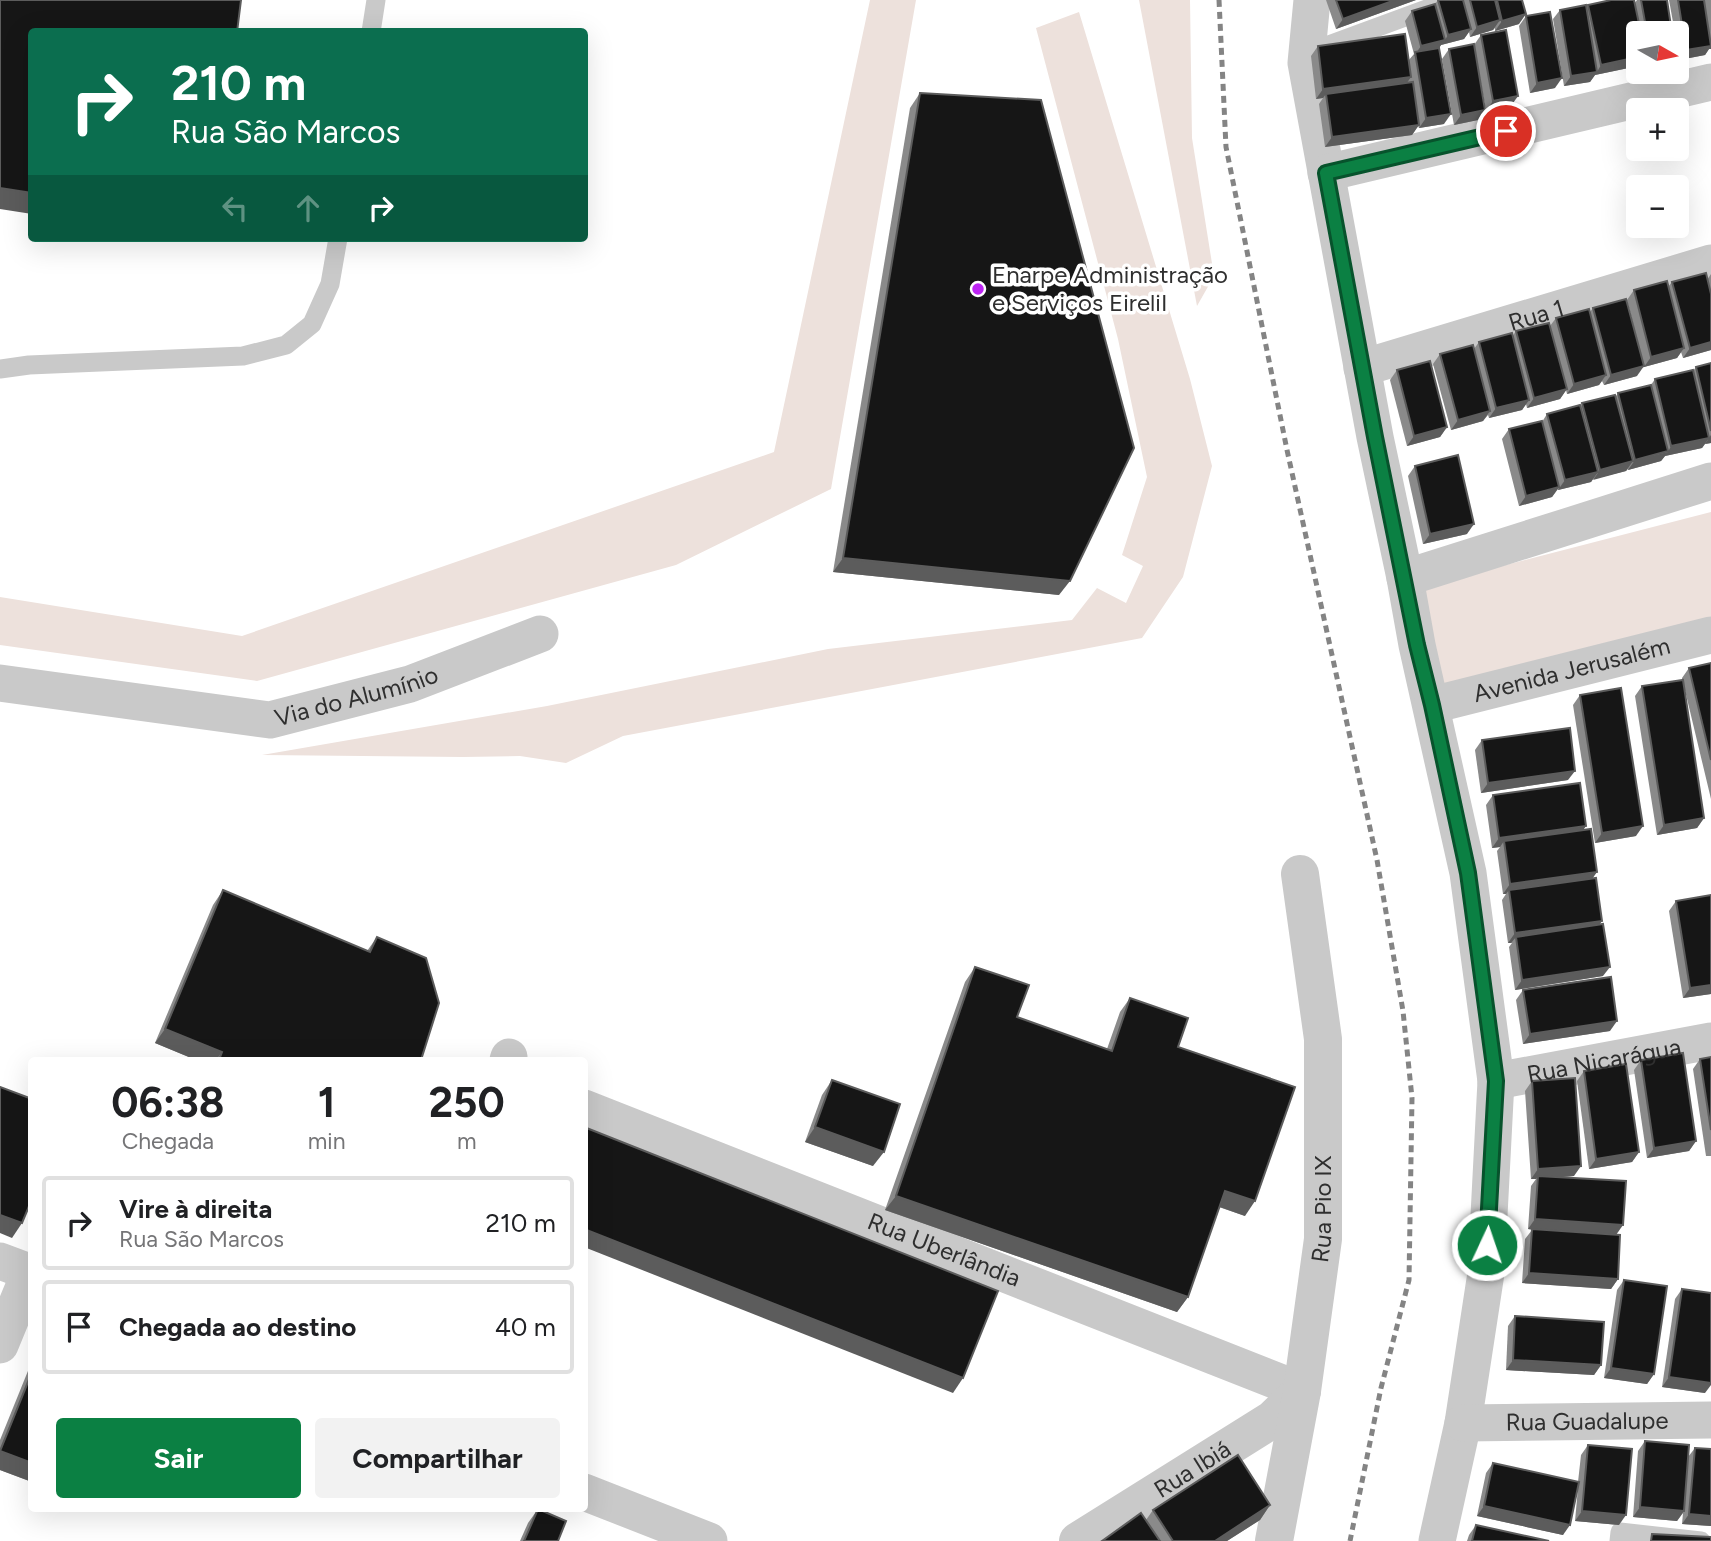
<!DOCTYPE html>
<html lang="pt">
<head>
<meta charset="utf-8">
<style>
  :root { --surface:#fff; --page:#f2f2f2; --text:#202124; --muted:#757577; --line:#e0e0e0; --accent:#0b8043 }
  body { margin:0; font-family:Figtree,sans-serif; background:var(--page); color:var(--text); height:100vh; display:flex; flex-direction:column; font-size:26px; white-space:nowrap }
  * { box-sizing:border-box; margin:0 }
  p { font-size:23px; color:var(--muted) }
  .icon { flex:none; width:38px; height:38px; fill:none; stroke:currentColor; stroke-width:2; stroke-linecap:round; stroke-linejoin:round }
  .map { position:relative; flex:1; overflow:hidden }
  .side { position:absolute; left:28px; top:1057px; width:560px; height:455px; display:flex; flex-direction:column; background:var(--surface); border-radius:7px; box-shadow:0 7px 28px #0002 }
  .side>* { flex:none }
  .top-card { position:absolute; left:28px; top:28px; width:560px; height:214px; border-radius:7px; box-shadow:0 7px 28px #0002; background:#0b6e4f; color:#fff; overflow:hidden }
  .needle { width:46px; rotate:99deg }
  .buttons { position:absolute; left:1626px; top:21px; display:grid; gap:14px }
  .buttons a { display:grid; place-items:center; width:63px; height:63px; border-radius:7px; background:var(--surface); box-shadow:0 7px 28px #0002; font-size:35px }
  .pin { position:absolute; display:grid; place-items:center; width:60px; height:60px; color:#fff; margin:-30px; border:4px solid #fff; border-radius:50%; box-shadow:0 2px 7px #0007 }
  .me { position:absolute; width:77px; margin:-38px; rotate:3deg; stroke-linejoin:round; filter:drop-shadow(0 0 5px #0008) }
  .turn { display:flex; align-items:center; gap:24px; height:147px; padding:0 28px; font-size:32px }
  .turn .icon { width:91px; height:91px; stroke-width:2.5 }
  .turn b { display:block; font-size:49px; line-height:60px }
  .lanes { display:flex; align-items:center; height:66px; padding:0 28px; background:#0003; justify-content:center; gap:35px; direction:ltr }
  .lanes .off { opacity:.35 }
  .eta { display:flex; justify-content:space-evenly; align-items:center; height:119px; text-align:center }
  .eta b { font-size:42px; font-weight:700; line-height:49px }
  .button { display:flex; gap:14px; margin-top:auto; padding:14px 28px }
  .button a { flex:1; height:80px; border-radius:7px; background:var(--accent); color:#fff; font-size:28px; font-weight:700; line-height:80px; text-align:center }
  .button a+a { background:var(--page); color:var(--text) }
  ul { padding:0; list-style:none }
  li { display:flex; align-items:center; gap:21px; height:94px; margin:0 14px 10px; padding:0 14px; border:4px solid var(--line); border-radius:7px }
  li div { flex:1 }
  li b { display:block; font-size:26px }
  li em { font-style:normal }
  .map>svg:first-child { display:block }
  .green { fill:#ede1dc }
  .lines { fill:none; stroke-linecap:round; stroke-linejoin:round }
  .service { stroke:#c9c9c9; stroke-width:19 }
  .minor { stroke:#c9c9c9; stroke-width:37 }
  .tertiary { stroke:#c9c9c9; stroke-width:38 }
  .rail { stroke:#848484; stroke-width:5; stroke-dasharray:7 5; stroke-linecap:butt }
  .wall { fill:#8a8a8a }
  .shaded-wall { fill:#5c5c5c }
  .building { fill:#161616; stroke:#5c5c5c; stroke-width:2 }
  .route-casing { stroke:#07532c; stroke-width:18 }
  .route { stroke:#0b8043; stroke-width:12 }
  .poi-dot { fill:#bd24f3; stroke:#fff; stroke-width:2.5 }
  .labels { text-anchor:middle; stroke-width:7; stroke-linejoin:round; paint-order:stroke }
  .poi-label { font-size:24px; fill:#2f2f2f; stroke:#fff; text-anchor:start }
  .street-label { font-size:24px; fill:#2f2f2f; stroke:#fff }
</style>
</head>
<body>
<div class="map">
<svg width="1711" height="1541" viewBox="0 0 1711 1541">
  <rect width="100%" height="100%" fill="#fff"/>
  <!-- green -->
  <g class="green">
    <path d="M870 0H916L831 489 676 565 257 681 0 645V597L242 636 774 452Z"/>
    <path d="M1139 0H1190L1192 138 1214 276 1197 306Z"/>
    <path d="M1079 12 1190 379 1212 466 1183 577 1142 638 623 736 566 763 520 756 463 757 262 755 547 706 828 649 1072 620 1097 588 1126 603 1143 566 1122 555 1147 477 1118 339 1036 28Z"/>
    <path d="M1711 512V619L1438 690 1412 589Z"/>
  </g>
  <g class="lines">
    <!-- service -->
    <g class="service">
      <path d="M371 32 376 0"/>
      <path d="M1310 52 1451 0"/>
      <path d="M0 369 29 365 243 356 286 345 312 324 330 284 338 238"/>
      <path d="M1619 1541 1620 1532 1701 1541"/>
    </g>
    <!-- minor -->
    <g class="minor">
      <path d="M1312 0 1306 63 1375 437 1405 578 1417 645 1468 873 1496 1081 1486 1273 1463 1423 1437 1541"/>
      <path d="M1326 173 1711 82"/>
      <path id="s1" d="M1362 368 1711 263"/>
      <path d="M1405 578 1711 481"/>
      <path id="s2" d="M0 683 270 720 410 684 540 634"/>
      <path id="s3" d="M1432 705 1711 635"/>
      <path d="M508 1060 509 1057"/>
      <path id="s4" d="M1496 1081 1711 1041"/>
      <path id="s5" d="M584 1108 1302 1391"/>
      <path d="M0 1261 32 1273"/>
      <path d="M0 1345 30 1272"/>
      <path id="s6" d="M1463 1423 1711 1420"/>
      <path d="M584 1492 709 1541"/>
    </g>
    <!-- tertiary -->
    <g class="tertiary">
      <path id="s7" d="M1078 1541 1273 1419 1302 1391"/>
      <path id="s8" d="M1274 1541 1302 1391 1323 1239V1039L1300 874"/>
    </g>
    <!-- rail -->
    <path class="rail" d="M1219 0 1226 147 1287 450 1377 860 1403 1011 1412 1098 1409 1280 1381 1388 1350 1541"/>
  </g>
  <!-- wall -->
  <g class="wall">
    <path d="M1326 0H1416L1336 29Z"/>
    <path d="M1438 0H1522L1519 24 1495 31V28L1493 30 1470 37 1469 32 1464 39 1441 45 1439 48 1444 124 1419 128 1418 126 1412 135 1325 147 1319 104 1323 98 1316 99 1311 56 1318 46 1408 61 1414 54 1405 21 1412 11 1435 4Z"/>
    <path d="M1637 0H1667L1672 33H1638V66L1595 75 1590 82 1564 86 1553 19 1560 10 1586 8 1588 5 1634 4Z"/>
    <path d="M1669 0H1711V49H1709L1705 55 1679 60 1676 45V33H1675Z"/>
    <path d="M1526 16 1555 88 1530 93 1519 26Z"/>
    <path d="M1481 35 1511 106 1486 111 1474 45Z"/>
    <path d="M1449 49 1485 110 1478 120 1454 125 1442 59Z"/>
    <path d="M920 93 1059 595 833 572 910 108Z"/>
    <path d="M1711 274V350L1683 358 1681 352 1677 358 1644 367 1627 300 1634 290 1668 287 1672 282 1707 280Z"/>
    <path d="M1593 308 1637 376 1604 385 1602 381 1599 385 1567 394 1566 390 1560 399 1527 408 1526 404 1522 410 1489 418 1488 415 1483 421 1451 430 1433 364 1440 354 1474 349 1479 342 1512 337 1516 331 1550 326 1556 318 1590 312Z"/>
    <path d="M1711 363V443L1705 444 1702 448 1665 456 1661 461 1628 470V469L1626 471 1593 479 1591 482 1558 490V489L1552 497 1519 506 1502 439 1509 429 1542 422 1547 414 1581 406 1582 403 1616 396 1618 393 1651 385 1655 379 1693 371 1696 367Z"/>
    <path d="M1397 370 1447 427 1440 437 1407 446 1390 380Z"/>
    <path d="M1415 466 1467 534 1423 544 1408 476Z"/>
    <path d="M1711 663V799L1683 682 1704 818 1697 828 1657 835 1635 696 1642 686 1682 680V678L1689 668Z"/>
    <path d="M1580 695 1636 836 1595 843 1573 705Z"/>
    <path d="M1482 740 1568 780 1481 793 1475 750Z"/>
    <path d="M1493 795 1586 826 1582 830 1600 924 1603 976 1515 990 1509 947 1512 943H1508L1502 900 1506 894H1503L1497 851 1500 847 1492 848 1486 805Z"/>
    <path d="M223 890 367 951 377 937 421 1060H196L155 1043 213 905Z"/>
    <path d="M1711 895V994L1683 998 1669 911 1676 901Z"/>
    <path d="M975 967 1017 1017 1107 1049 1120 1012 1130 998 1178 1047 1245 1216 1219 1207 1188 1297 1177 1312 885 1210 965 982Z"/>
    <path d="M1523 990 1610 1031 1523 1044 1516 1000Z"/>
    <path d="M1711 1057V1156H1706L1693 1069 1700 1059Z"/>
    <path d="M1641 1060 1696 1141 1689 1151 1647 1158 1634 1070Z"/>
    <path d="M1584 1071 1639 1152 1632 1162 1589 1169 1577 1081Z"/>
    <path d="M832 1080 873 1166 805 1142 822 1095Z"/>
    <path d="M1532 1081 1574 1176 1560 1177 1617 1235 1618 1279 1611 1289 1522 1283 1525 1239 1532 1230 1528 1229 1531 1186 1536 1179H1531L1525 1091Z"/>
    <path d="M1624 1280 1654 1374 1647 1384 1604 1378 1617 1290Z"/>
    <path d="M1682 1289 1705 1393 1662 1387 1675 1299Z"/>
    <path d="M1515 1316 1601 1365 1594 1375 1506 1370 1508 1326Z"/>
    <path d="M32 1361V1482L0 1470V1440Z"/>
    <path d="M1645 1441 1688 1457 1695 1448 1711 1449V1526L1682 1524 1683 1513 1677 1521 1633 1517 1638 1451Z"/>
    <path d="M1588 1445 1619 1525 1575 1521 1578 1488 1563 1535 1477 1516 1486 1473 1493 1463 1578 1482 1581 1455Z"/>
    <path d="M1270 1505 1260 1520 1227 1541H1102L1146 1520 1153 1510Z"/>
    <path d="M538 1509 558 1541H520L528 1523Z"/>
    <path d="M1476 1525 1549 1541H1467L1469 1535Z"/>
  </g>
  <!-- shaded-wall -->
  <g class="shaded-wall">
    <path d="M1395 0H1416L1336 29 1343 19Z"/>
    <path d="M1526 14 1519 24 1495 31 1502 21Z"/>
    <path d="M1500 20 1493 30 1470 37 1477 27Z"/>
    <path d="M1471 29 1464 39 1441 45 1438 50 1414 56 1421 46 1445 40 1448 35Z"/>
    <path d="M1711 46V49H1709L1705 55 1679 60 1686 50Z"/>
    <path d="M1638 57V66L1595 75 1590 82 1564 86 1571 76 1597 72 1601 65Z"/>
    <path d="M1411 77 1404 87 1326 94 1323 98 1316 99 1323 89Z"/>
    <path d="M1562 78 1555 88 1530 93 1537 83Z"/>
    <path d="M1518 96 1511 106 1486 111 1493 101Z"/>
    <path d="M1485 110 1478 120 1454 125 1461 115Z"/>
    <path d="M1451 114 1444 124 1419 128 1426 118Z"/>
    <path d="M1419 125 1412 135 1325 147 1332 137Z"/>
    <path d="M0 188 32 193V214L0 209Z"/>
    <path d="M1711 342V350L1683 358 1690 348Z"/>
    <path d="M1684 348 1677 358 1644 367 1651 357Z"/>
    <path d="M1644 366 1637 376 1604 385 1611 375Z"/>
    <path d="M1606 375 1599 385 1567 394 1574 384Z"/>
    <path d="M1567 389 1560 399 1527 408 1534 398Z"/>
    <path d="M1529 400 1522 410 1489 418 1496 408Z"/>
    <path d="M1490 411 1483 421 1451 430 1458 420Z"/>
    <path d="M1447 427 1440 437 1407 446 1414 436Z"/>
    <path d="M1711 435V443L1705 444Z"/>
    <path d="M1709 438 1702 448 1665 456 1661 461 1628 470 1635 460 1668 452 1671 446Z"/>
    <path d="M1633 461 1626 471 1593 480 1600 470Z"/>
    <path d="M1598 472 1591 482 1558 490 1565 480Z"/>
    <path d="M1559 487 1552 497 1519 506 1526 496Z"/>
    <path d="M1474 524 1467 534 1423 544 1430 534Z"/>
    <path d="M843 558 1070 581 1059 595 833 572Z"/>
    <path d="M1575 771 1568 780 1481 793 1488 783Z"/>
    <path d="M1704 818 1697 828 1657 835 1664 825Z"/>
    <path d="M1586 826 1579 836 1504 841 1500 847 1492 848 1499 838Z"/>
    <path d="M1643 826 1636 836 1595 843 1602 833Z"/>
    <path d="M1597 872 1590 882 1509 890 1506 894H1503L1510 884Z"/>
    <path d="M1602 921 1595 931 1516 937 1511 943H1508L1515 933Z"/>
    <path d="M1610 967 1603 976 1515 990 1522 980Z"/>
    <path d="M1711 985V994L1683 998 1690 988Z"/>
    <path d="M1617 1021 1610 1031 1523 1044 1530 1034Z"/>
    <path d="M165 1029 222 1052 216 1060H196L155 1043Z"/>
    <path d="M815 1127 884 1152 873 1166 805 1142Z"/>
    <path d="M1696 1141 1689 1151 1647 1158 1654 1148Z"/>
    <path d="M1639 1152 1632 1162 1589 1169 1596 1159Z"/>
    <path d="M1581 1166 1574 1176 1538 1179V1176L1536 1179H1531L1538 1169Z"/>
    <path d="M1225 1191 1255 1201 1245 1216 1214 1205Z"/>
    <path d="M896 1196 1188 1297 1177 1312 885 1210Z"/>
    <path d="M0 1215 22 1223 12 1238 0 1233Z"/>
    <path d="M1535 1219 1623 1225 1616 1235 1528 1229Z"/>
    <path d="M584 1229 963 1378 953 1393 584 1247Z"/>
    <path d="M1529 1273 1618 1279 1611 1289 1522 1283Z"/>
    <path d="M1513 1360 1601 1365 1594 1375 1506 1370Z"/>
    <path d="M1611 1368 1654 1374 1647 1384 1604 1378Z"/>
    <path d="M1669 1377 1711 1383V1385L1705 1393 1662 1387Z"/>
    <path d="M0 1451 32 1463V1482L0 1470Z"/>
    <path d="M1270 1505 1260 1520 1227 1541H1215Z"/>
    <path d="M1484 1506 1570 1525 1563 1535 1477 1516Z"/>
    <path d="M1640 1507 1684 1511 1677 1521 1633 1517Z"/>
    <path d="M1582 1511 1626 1515 1619 1525 1575 1521Z"/>
    <path d="M1689 1514 1711 1516V1526L1682 1524Z"/>
  </g>
  <!-- building -->
  <g class="building">
    <path d="M0 0H241L237 32H32V193L0 188Z"/>
    <path d="M1336 0H1395L1343 19Z"/>
    <path d="M1438 0H1463L1471 29 1448 35Z"/>
    <path d="M1470 0H1495L1500 20 1477 27Z"/>
    <path d="M1497 0H1522L1526 14 1502 21Z"/>
    <path d="M1611 0H1634L1641 33H1638V57L1601 65 1588 5Z"/>
    <path d="M1641 0H1667L1672 33H1647Z"/>
    <path d="M1678 0H1704L1711 46 1686 50Z"/>
    <path d="M1435 4 1445 40 1421 46 1412 11Z"/>
    <path d="M1586 5 1597 72 1571 76 1560 10Z"/>
    <path d="M1550 12 1562 78 1537 83 1526 16Z"/>
    <path d="M1506 30 1518 96 1493 101 1481 35Z"/>
    <path d="M1405 34 1411 77 1323 89 1318 46Z"/>
    <path d="M1474 44 1485 110 1461 115 1449 49Z"/>
    <path d="M1439 48 1451 114 1426 118 1415 52Z"/>
    <path d="M1413 82 1419 125 1332 137 1326 94Z"/>
    <path d="M920 93 1041 100 1134 448 1070 581 843 558Z"/>
    <path d="M1706 273 1711 294V342L1690 348 1672 282Z"/>
    <path d="M1667 281 1684 348 1651 357 1634 290Z"/>
    <path d="M1626 299 1644 366 1611 375 1593 308Z"/>
    <path d="M1589 309 1606 375 1574 384 1556 318Z"/>
    <path d="M1549 323 1567 389 1534 398 1516 331Z"/>
    <path d="M1512 333 1529 400 1496 408 1479 342Z"/>
    <path d="M1473 345 1490 411 1458 420 1440 354Z"/>
    <path d="M1430 361 1447 427 1414 436 1397 370Z"/>
    <path d="M1711 363V431L1696 367Z"/>
    <path d="M1693 370 1709 438 1671 446 1655 379Z"/>
    <path d="M1651 385 1668 451 1635 460 1618 393Z"/>
    <path d="M1615 395 1633 461 1600 470 1582 403Z"/>
    <path d="M1580 405 1598 472 1565 480 1547 414Z"/>
    <path d="M1542 421 1559 487 1526 496 1509 429Z"/>
    <path d="M1458 455 1474 524 1430 534 1415 466Z"/>
    <path d="M1711 663V760L1689 668Z"/>
    <path d="M1683 680 1704 818 1664 825 1642 686Z"/>
    <path d="M1621 688 1643 826 1602 833 1580 695Z"/>
    <path d="M1570 728 1575 771 1488 783 1482 740Z"/>
    <path d="M1580 783 1586 826 1499 838 1493 795Z"/>
    <path d="M1591 829 1597 872 1510 884 1504 841Z"/>
    <path d="M1596 878 1602 921 1515 933 1509 890Z"/>
    <path d="M223 890 370 952 377 937 426 958 439 1003 421 1060H219L222 1052 165 1029Z"/>
    <path d="M1711 895V985L1690 988 1676 901Z"/>
    <path d="M1603 924 1610 967 1522 980 1516 937Z"/>
    <path d="M975 967 1029 985 1017 1017 1112 1051 1130 998 1188 1018 1178 1047 1295 1087 1255 1201 1225 1191 1188 1297 896 1196Z"/>
    <path d="M1611 977 1617 1021 1530 1034 1523 990Z"/>
    <path d="M1683 1053 1696 1141 1654 1148 1641 1060Z"/>
    <path d="M1711 1057V1130L1700 1059Z"/>
    <path d="M1626 1064 1639 1152 1596 1159 1584 1071Z"/>
    <path d="M1575 1078 1581 1166 1538 1169 1532 1081Z"/>
    <path d="M832 1080 900 1104 884 1152 815 1127Z"/>
    <path d="M0 1087 32 1099V1199L22 1223 0 1215Z"/>
    <path d="M584 1127 998 1291 963 1378 584 1229Z"/>
    <path d="M1538 1176 1626 1181 1623 1225 1535 1219Z"/>
    <path d="M1532 1229 1620 1235 1618 1279 1529 1273Z"/>
    <path d="M1624 1280 1667 1286 1654 1374 1611 1368Z"/>
    <path d="M1682 1289 1711 1293V1383L1669 1377Z"/>
    <path d="M1515 1316 1604 1322 1601 1365 1513 1360Z"/>
    <path d="M32 1372V1463L0 1451Z"/>
    <path d="M1645 1441 1689 1445 1684 1511 1640 1507Z"/>
    <path d="M1588 1445 1632 1449 1626 1515 1582 1511Z"/>
    <path d="M1695 1448 1711 1449V1516L1689 1514Z"/>
    <path d="M1238 1455 1270 1505 1215 1541H1173L1153 1510Z"/>
    <path d="M1493 1463 1579 1482 1570 1525 1484 1506Z"/>
    <path d="M538 1509 566 1521 558 1541H524Z"/>
    <path d="M1141 1513 1160 1541H1102Z"/>
    <path d="M1476 1525 1549 1541H1472Z"/>
    <path d="M1652 1534 1711 1537V1541H1651Z"/>
  </g>
  <g class="lines">
    <!-- route casing -->
    <g class="route-casing">
      <path id="route" d="M1487 1245 1496 1081 1468 873 1432 705 1417 645 1375 437 1326 173 1506 131"/>
    </g>
    <!-- route -->
    <use href="#route" class="route"/>
  </g>
  <!-- markers -->
  <circle class="poi-dot" cx="978" cy="289" r="7"/>
  <g class="labels">
    <!-- poi labels -->
    <g class="poi-label">
      <text x="992" y="283">Enarpe Administração<tspan x="992" dy="28">e Serviços EireliI</tspan></text>
    </g>
    <!-- street labels -->
    <g class="street-label">
      <text dy="8" stroke="none"><textPath href="#s1" startOffset="182">Rua 1</textPath></text>
      <text dy="8" stroke="none"><textPath href="#s3" startOffset="144">Avenida Jerusalém</textPath></text>
      <text dy="8" stroke="none"><textPath href="#s2" startOffset="362">Via do Alumínio</textPath></text>
      <text dy="8" stroke="none"><textPath href="#s4" startOffset="110">Rua Nicarágua</textPath></text>
      <text dy="8" stroke="none"><textPath href="#s8" startOffset="336">Rua Pio IX</textPath></text>
      <text dy="8" stroke="none"><textPath href="#s5" startOffset="387">Rua Uberlândia</textPath></text>
      <text dy="8" stroke="none"><textPath href="#s6" startOffset="124">Rua Guadalupe</textPath></text>
      <text dy="8" stroke="none"><textPath href="#s7" startOffset="135">Rua Ibiá</textPath></text>
    </g>
  </g>
</svg>
<div class="buttons">
<a><svg class="needle" viewBox="-14 -14 28 28"><path d="M0-13l5 13h-10z" fill="#e53935"/><path d="M0 13l5-13h-10z" fill="#757577"/></svg></a>
<a>+</a>
<a>−</a>
</div>
<div class="pin" style="left:1506px;top:131px;background:#d93025"><svg class="icon" aria-label="arrive" viewBox="0 0 24 24"><path d="M6 21V4h12l-3 4 3 4H6"/></svg></div>
<svg class="me" style="left:1487px;top:1245px" viewBox="-20 -20 40 40"><circle r="17" fill="#0b8043" stroke="#fff" stroke-width="3"/><path d="M0-11L8 9 0 5-8 9z" fill="#fff"/></svg>
<div class="top-card">
<div class="turn"><svg class="icon" aria-label="right" viewBox="0 0 24 24"><path d="M7 20v-9h11M14 6l5 5-5 5"/></svg><div><b>210 m</b>Rua São Marcos</div></div>
<div class="lanes"><svg class="icon off" aria-label="left" viewBox="0 0 24 24"><path d="M17 20v-9H6M10 6l-5 5 5 5"/></svg><svg class="icon off" aria-label="ahead" viewBox="0 0 24 24"><path d="M12 20V5M6 11l6-6 6 6"/></svg><svg class="icon" aria-label="right" viewBox="0 0 24 24"><path d="M7 20v-9h11M14 6l5 5-5 5"/></svg></div>
</div>
<section class="side">
<div class="eta">
<div><b>06:38</b><p>Chegada</p></div>
<div><b>1</b><p>min</p></div>
<div><b>250</b><p>m</p></div>
</div>
<ul>
<li><svg class="icon" aria-label="right" viewBox="0 0 24 24"><path d="M7 20v-9h11M14 6l5 5-5 5"/></svg><div><b>Vire à direita</b><p>Rua São Marcos</p></div><em>210 m</em></li>
<li><svg class="icon" aria-label="arrive" viewBox="0 0 24 24"><path d="M6 21V4h12l-3 4 3 4H6"/></svg><div><b>Chegada ao destino</b></div><em>40 m</em></li>
</ul>
<div class="button"><a>Sair</a><a>Compartilhar</a></div>
</section>
</div>
</body>
</html>
